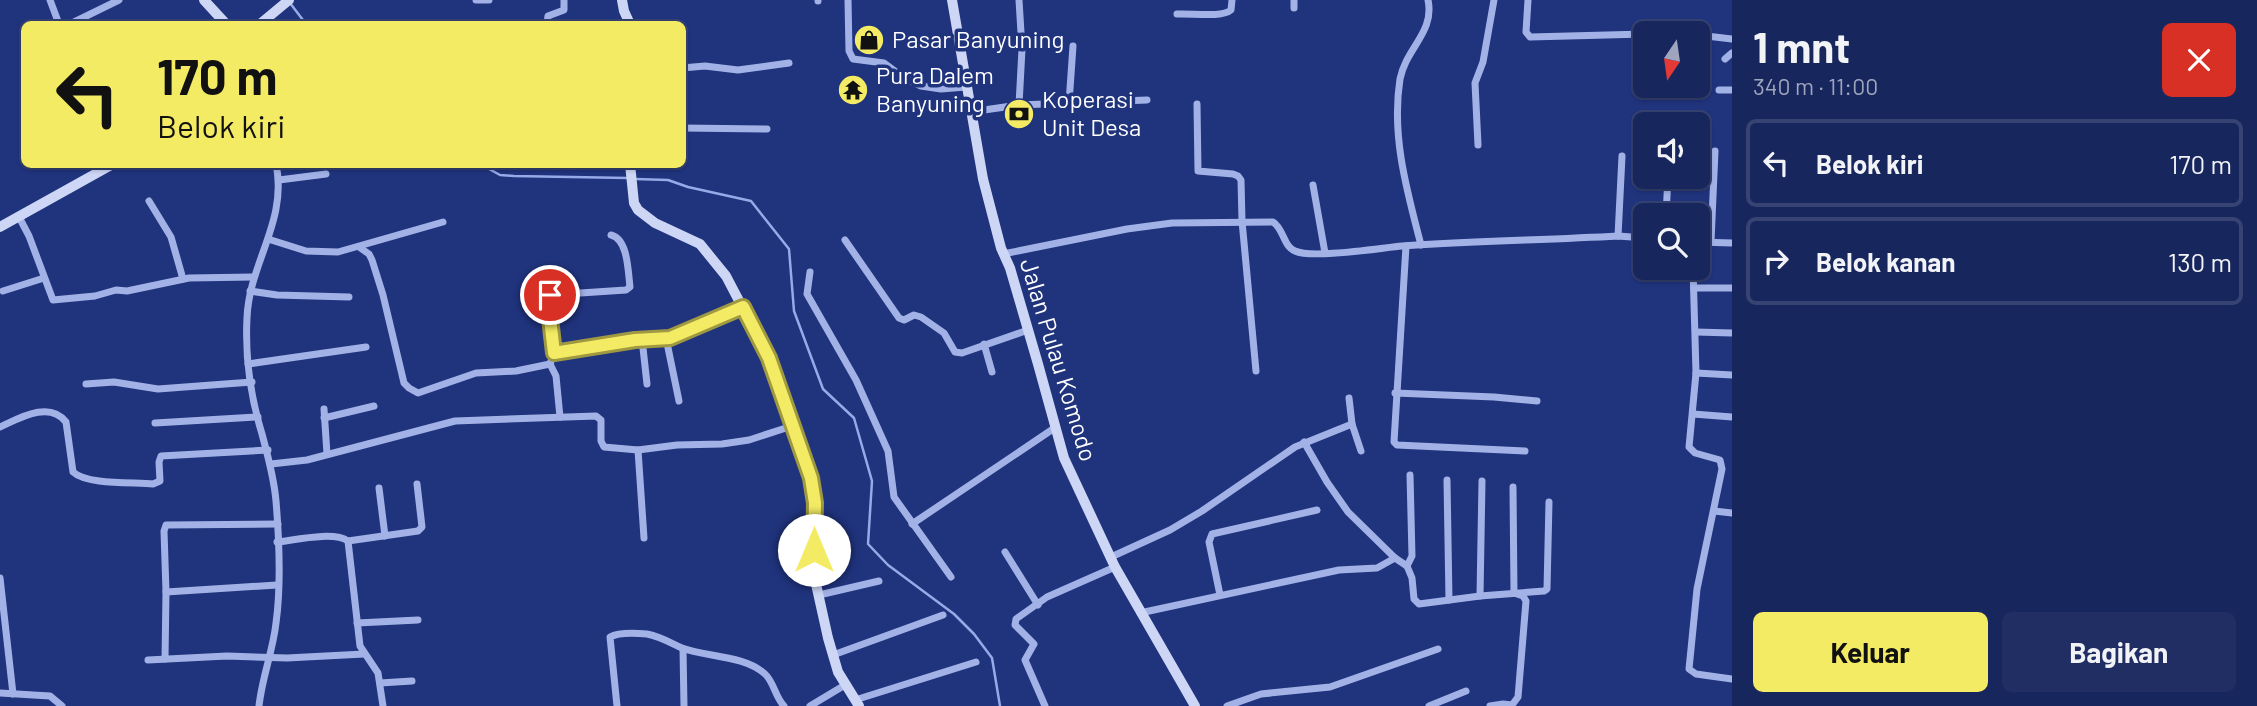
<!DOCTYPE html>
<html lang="id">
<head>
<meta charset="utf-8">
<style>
  :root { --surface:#18265e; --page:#212e64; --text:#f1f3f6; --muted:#9fa5bc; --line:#364373; --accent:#f4eb64 }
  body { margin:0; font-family:Barlow,sans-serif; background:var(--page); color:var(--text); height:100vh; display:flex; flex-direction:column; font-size:26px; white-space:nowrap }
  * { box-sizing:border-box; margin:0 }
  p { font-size:23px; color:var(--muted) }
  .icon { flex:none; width:38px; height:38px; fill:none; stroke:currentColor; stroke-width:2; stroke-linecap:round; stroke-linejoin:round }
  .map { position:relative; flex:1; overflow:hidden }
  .details { display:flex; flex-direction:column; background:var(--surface); width:525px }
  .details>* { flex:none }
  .hud { position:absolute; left:21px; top:21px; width:665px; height:147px; border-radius:10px; box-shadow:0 2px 5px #0004,0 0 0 2px var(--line); background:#f4eb64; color:#111; overflow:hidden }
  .needle { width:46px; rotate:193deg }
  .tools { position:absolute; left:1633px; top:21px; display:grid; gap:14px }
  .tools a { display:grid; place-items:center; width:77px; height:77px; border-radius:10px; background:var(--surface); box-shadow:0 2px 5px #0004,0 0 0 2px var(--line); font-size:35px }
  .pin { position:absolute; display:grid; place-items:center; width:60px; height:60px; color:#fff; margin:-30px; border:4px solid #fff; border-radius:50%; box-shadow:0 2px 7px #0007 }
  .me { position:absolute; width:77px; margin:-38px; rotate:0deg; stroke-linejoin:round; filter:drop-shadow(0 0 5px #0008) }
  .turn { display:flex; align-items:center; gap:24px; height:147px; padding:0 21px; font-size:32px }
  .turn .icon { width:91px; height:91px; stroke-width:2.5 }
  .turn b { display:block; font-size:49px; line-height:60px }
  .round { display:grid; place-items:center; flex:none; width:74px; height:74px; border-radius:10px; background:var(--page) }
  .summary { display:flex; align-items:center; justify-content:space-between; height:119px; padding:0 21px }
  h1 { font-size:42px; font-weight:700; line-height:52px }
  .primary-button { display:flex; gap:14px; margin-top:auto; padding:14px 21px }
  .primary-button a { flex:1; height:80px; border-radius:10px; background:var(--accent); color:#111; font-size:28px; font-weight:700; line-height:80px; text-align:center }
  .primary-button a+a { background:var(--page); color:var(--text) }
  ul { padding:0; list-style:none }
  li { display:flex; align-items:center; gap:21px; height:88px; margin:0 14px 10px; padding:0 7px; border:4px solid var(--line); border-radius:10px }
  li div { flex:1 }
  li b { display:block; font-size:26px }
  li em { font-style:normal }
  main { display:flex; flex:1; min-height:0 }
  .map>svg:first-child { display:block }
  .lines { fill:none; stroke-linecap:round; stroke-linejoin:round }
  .stream { stroke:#97aae8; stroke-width:2.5 }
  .street { stroke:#a3b2e6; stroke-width:7 }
  .secondary { stroke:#cdd6f5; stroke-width:10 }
  .route-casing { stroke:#9f9941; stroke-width:18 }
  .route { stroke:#f4eb64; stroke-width:12 }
  .labels { text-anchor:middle; stroke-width:7; stroke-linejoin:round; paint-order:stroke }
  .poi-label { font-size:24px; fill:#fff; stroke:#20337d; text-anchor:start }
  .street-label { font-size:24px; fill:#fff; stroke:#20337d }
</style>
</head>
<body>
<main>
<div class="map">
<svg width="1732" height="706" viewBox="0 0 1732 706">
  <rect width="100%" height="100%" fill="#20337d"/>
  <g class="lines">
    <!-- stream -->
    <g class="stream">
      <path d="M290 3 306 24"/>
      <path d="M480 164 500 175 514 176 628 178"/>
      <path d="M635 179 668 180 688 187 751 201 789 249 794 311 823 389 854 418 872 481 868 544 888 565 954 614 974 634 992 658 1000 706"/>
    </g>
    <!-- street -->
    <g class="street">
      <path d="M50 0 59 24"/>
      <path d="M476 0H489"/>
      <path d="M818 0V1"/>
      <path d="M848 0 849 51 853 59 884 63 903 77 921 86 941 89 966 87"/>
      <path d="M1019 0 1022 49 1019 105"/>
      <path d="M1294 0V8"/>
      <path d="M1528 0 1526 32 1530 37 1645 34"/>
      <path d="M1177 14C1191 13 1222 18 1231 10L1232 0"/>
      <path d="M70 24 119 0"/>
      <path d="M547 24 548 16 564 10V0"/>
      <path d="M1698 35 1732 39"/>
      <path d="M1725 59 1732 53"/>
      <path d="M682 68 705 66 738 70 789 63"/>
      <path d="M1719 90H1732"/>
      <path d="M1069 103 1073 46"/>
      <path d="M1197 104 1198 171 1233 174 1238 176 1241 180 1242 221 1256 371"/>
      <path d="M970 112 1019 105 1147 100"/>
      <path d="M682 128 767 129"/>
      <path d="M1478 145 1475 83 1483 62 1494 0"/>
      <path d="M279 180 326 174"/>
      <path d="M1313 185 1325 253"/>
      <path d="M149 201 171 237 183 279"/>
      <path d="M1666 215 1668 177"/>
      <path d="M19 217 29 236 53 300 95 296 116 290 127 291 189 278 253 277"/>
      <path d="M1618 236 1622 156"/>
      <path d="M268 239 306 251 338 252 443 222"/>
      <path d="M845 240 899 318 904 320 914 315 921 317 944 333 955 352 962 353 1028 330"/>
      <path d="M1711 241 1715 151"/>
      <path d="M1698 242 1732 243"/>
      <path d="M1421 245C1407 191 1391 136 1400 79 1406 48 1435 32 1428 0"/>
      <path d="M1406 246 1394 442 1397 445 1525 451"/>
      <path d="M359 247 369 254 372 260 383 295 404 383 409 388 418 393 476 373 516 371 550 364 554 353 548 301 550 295 626 290 630 287C628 271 628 239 611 235"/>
      <path d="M1003 254 1127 229 1172 223 1273 222C1284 229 1283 246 1295 251 1312 259 1380 248 1402 246 1474 241 1546 240 1618 236L1645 238"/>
      <path d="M1693 268 1696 373 1689 447 1695 453 1720 460 1722 469 1697 589 1689 669 1696 674 1732 679"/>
      <path d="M810 272 807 294 856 380 888 451 894 497 951 577"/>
      <path d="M1694 288H1732"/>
      <path d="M3 291 44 278"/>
      <path d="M250 291 277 295 349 297"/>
      <path d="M1696 332 1732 333"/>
      <path d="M666 338 679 401"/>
      <path d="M642 339 647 384"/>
      <path d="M984 344 992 372"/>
      <path d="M554 353 635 340 670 338 743 307"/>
      <path d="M248 364 366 347"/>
      <path d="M550 364 556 376 560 417"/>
      <path d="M1696 373 1732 375"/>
      <path d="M86 384 114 382 158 389 252 382"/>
      <path d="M1395 393 1494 397 1537 401"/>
      <path d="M1349 398 1352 424 1361 451"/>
      <path d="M324 409 327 454"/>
      <path d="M1693 414 1732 417"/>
      <path d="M324 418 374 406"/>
      <path d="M155 423 258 417"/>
      <path d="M0 427C18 419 49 400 66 422L73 472C87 485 134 482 153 484L160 481 159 462 161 456 268 450"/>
      <path d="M1304 442 1327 482 1348 512 1395 558 1407 566 1412 578 1414 599 1419 604 1480 596 1544 591 1547 589 1549 502"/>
      <path d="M638 450 644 538"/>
      <path d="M271 464 307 460 455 421 596 416 601 420V441L604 447 638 450 677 445 722 444 749 440 792 426"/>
      <path d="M1447 480 1449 600"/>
      <path d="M379 488 385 536"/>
      <path d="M1714 511 1732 513"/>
      <path d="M912 524 1056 427"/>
      <path d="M348 541 360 646 378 673 383 706"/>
      <path d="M277 542C295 540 334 531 348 541L418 531 422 527 417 484"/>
      <path d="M1005 552 1038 605"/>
      <path d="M1111 557 1170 530 1202 511 1295 447 1352 424"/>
      <path d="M1407 566 1412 556 1410 475"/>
      <path d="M0 578 13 694"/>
      <path d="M166 592 277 585"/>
      <path d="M819 595 879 581"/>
      <path d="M1220 595 1209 542 1212 534 1317 510"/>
      <path d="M1480 596 1482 481"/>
      <path d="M1140 613 1339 570 1377 568 1395 558"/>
      <path d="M357 623 418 620"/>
      <path d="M683 649 684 706"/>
      <path d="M833 655 943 615"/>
      <path d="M165 659 166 592 164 531 166 525 278 524"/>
      <path d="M148 660 227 656 287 658 364 654"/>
      <path d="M380 683 412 681"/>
      <path d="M0 693 50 696 62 706"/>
      <path d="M855 700 976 662"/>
      <path d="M259 706C262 677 273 651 276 623 281 587 279 537 276 501 274 477 268 457 262 434 251 398 245 356 247 318 249 263 288 221 276 164"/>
      <path d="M617 706 610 637C619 632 636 633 647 634 659 636 671 643 682 648 705 657 744 655 765 674 774 682 775 697 784 706"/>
      <path d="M810 706 845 685"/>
      <path d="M1045 706 1025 660 1034 644 1015 625 1016 619 1047 597 1115 567"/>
      <path d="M1227 706 1261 694 1330 687 1438 649"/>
      <path d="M1429 706 1466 691"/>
      <path d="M1490 706 1503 704 1512 705 1518 697 1526 601 1523 596 1514 593 1513 487"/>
    </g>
    <!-- secondary -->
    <g class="secondary">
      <path d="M204 0 226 24"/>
      <path d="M622 0 624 11 630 24"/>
      <path d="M952 0 983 179 1001 248 1010 268 1038 364 1064 458 1115 567 1195 706"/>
      <path d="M260 24 289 0"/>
      <path d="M630 164 634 203 638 210 655 223 700 244 726 276 769 358 814 492 816 584 828 638 838 672 859 706"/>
      <path d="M0 227 113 164"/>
    </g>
  </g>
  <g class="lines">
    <!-- route casing -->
    <g class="route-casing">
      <path id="route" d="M550 295 548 301 554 353 635 340 670 338 743 307 769 358 811 478 815 503 814 550"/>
    </g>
    <!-- route -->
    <use href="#route" class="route"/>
  </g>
  <!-- icons -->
  <defs>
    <g id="shop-disc" transform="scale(1.575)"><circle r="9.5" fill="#f4eb64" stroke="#20337d"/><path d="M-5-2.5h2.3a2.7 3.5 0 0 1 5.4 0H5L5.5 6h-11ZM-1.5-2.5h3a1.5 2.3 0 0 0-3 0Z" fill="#111"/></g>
    <g id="temple-disc" transform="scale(1.575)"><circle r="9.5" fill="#f4eb64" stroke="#20337d"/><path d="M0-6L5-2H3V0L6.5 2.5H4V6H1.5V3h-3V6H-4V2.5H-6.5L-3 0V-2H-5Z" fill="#111"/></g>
    <g id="bank-disc" transform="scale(1.575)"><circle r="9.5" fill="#f4eb64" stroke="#20337d"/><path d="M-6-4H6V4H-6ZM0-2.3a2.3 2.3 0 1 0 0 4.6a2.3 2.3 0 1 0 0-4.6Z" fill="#111"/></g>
  </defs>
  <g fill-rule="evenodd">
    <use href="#shop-disc" x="869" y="40"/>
    <use href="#temple-disc" x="853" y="90"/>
    <use href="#bank-disc" x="1019" y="114"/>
  </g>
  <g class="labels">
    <!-- poi labels -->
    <g class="poi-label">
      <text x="892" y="48">Pasar Banyuning</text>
      <text x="876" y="84">Pura Dalem<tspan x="876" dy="28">Banyuning</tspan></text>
      <text x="1042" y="108">Koperasi<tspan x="1042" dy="28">Unit Desa</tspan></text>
    </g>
    <!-- street labels -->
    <g class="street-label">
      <text transform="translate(1058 360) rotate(73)" y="8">Jalan Pulau Komodo</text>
    </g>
  </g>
</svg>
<div class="tools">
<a><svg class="needle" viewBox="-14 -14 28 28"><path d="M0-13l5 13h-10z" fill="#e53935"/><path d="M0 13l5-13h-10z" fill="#9fa5bc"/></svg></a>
<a><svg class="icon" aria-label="sound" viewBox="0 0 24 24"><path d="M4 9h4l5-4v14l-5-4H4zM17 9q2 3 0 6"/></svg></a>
<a><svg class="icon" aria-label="search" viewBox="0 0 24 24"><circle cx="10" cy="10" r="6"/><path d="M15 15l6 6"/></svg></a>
</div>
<div class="pin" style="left:550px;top:295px;background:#d93025"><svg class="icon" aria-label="arrive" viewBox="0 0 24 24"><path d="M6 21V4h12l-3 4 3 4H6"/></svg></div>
<svg class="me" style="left:814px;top:550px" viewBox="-20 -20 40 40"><circle r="19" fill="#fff"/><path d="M0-13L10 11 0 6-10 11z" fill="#f4eb64"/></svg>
<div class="hud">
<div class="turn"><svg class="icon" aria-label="left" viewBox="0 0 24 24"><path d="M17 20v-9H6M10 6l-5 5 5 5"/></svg><div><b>170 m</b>Belok kiri</div></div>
</div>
</div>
<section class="details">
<div class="summary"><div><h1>1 mnt</h1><p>340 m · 11:00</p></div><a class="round" style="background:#d93025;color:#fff"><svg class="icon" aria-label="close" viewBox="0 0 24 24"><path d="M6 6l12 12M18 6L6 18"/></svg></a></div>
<ul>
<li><svg class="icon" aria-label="left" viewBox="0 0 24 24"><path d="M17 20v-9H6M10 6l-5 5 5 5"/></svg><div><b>Belok kiri</b></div><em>170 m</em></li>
<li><svg class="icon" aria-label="right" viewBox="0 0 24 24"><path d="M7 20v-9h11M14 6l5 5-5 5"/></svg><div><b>Belok kanan</b></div><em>130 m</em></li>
</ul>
<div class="primary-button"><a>Keluar</a><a>Bagikan</a></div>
</section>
</main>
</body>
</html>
